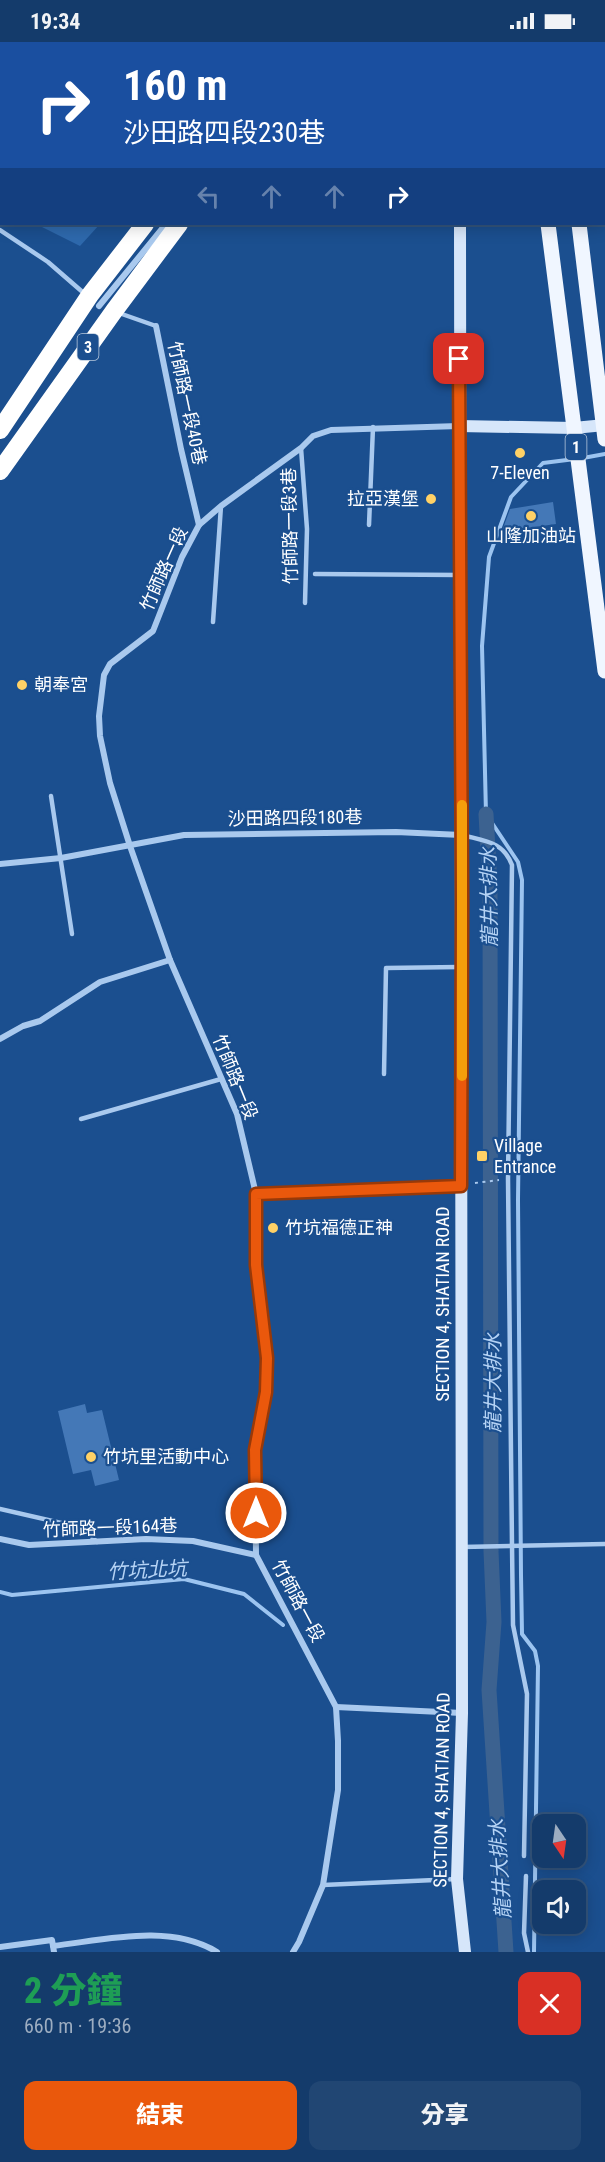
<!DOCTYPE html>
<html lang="zh-TW">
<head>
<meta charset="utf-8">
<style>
  :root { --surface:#143b6b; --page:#214673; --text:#f1f3f6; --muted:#9dadc1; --line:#33557e; --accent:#ea580c }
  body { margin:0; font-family:"Roboto Condensed","Noto Sans TC",sans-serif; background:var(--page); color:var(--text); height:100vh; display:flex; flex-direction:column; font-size:22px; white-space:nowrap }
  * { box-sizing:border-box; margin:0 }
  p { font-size:20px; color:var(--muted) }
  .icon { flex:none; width:33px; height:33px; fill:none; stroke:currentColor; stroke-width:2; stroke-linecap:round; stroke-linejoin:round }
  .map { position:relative; height:1910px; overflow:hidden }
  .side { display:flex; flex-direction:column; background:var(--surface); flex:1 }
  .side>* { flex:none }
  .guide { position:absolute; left:0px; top:0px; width:606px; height:183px; box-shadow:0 3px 15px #0003,0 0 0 2px var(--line); background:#1a4fa0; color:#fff; overflow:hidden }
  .needle { width:39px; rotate:167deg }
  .tools { position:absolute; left:532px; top:1772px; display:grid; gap:12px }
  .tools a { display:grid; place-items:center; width:54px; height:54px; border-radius:12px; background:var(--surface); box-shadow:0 3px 15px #0003,0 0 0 2px var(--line); font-size:30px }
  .pin { position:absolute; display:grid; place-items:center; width:51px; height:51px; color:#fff; margin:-26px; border-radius:12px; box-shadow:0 3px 9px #0006 }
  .me { position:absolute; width:66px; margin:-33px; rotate:0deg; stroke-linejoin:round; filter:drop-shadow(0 0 4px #0008) }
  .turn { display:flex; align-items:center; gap:21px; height:126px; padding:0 24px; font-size:27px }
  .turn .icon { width:78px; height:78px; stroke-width:2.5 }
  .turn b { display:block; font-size:42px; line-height:51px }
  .lanes { display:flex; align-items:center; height:57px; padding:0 24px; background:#0003; justify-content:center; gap:30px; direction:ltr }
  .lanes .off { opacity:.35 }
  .round { display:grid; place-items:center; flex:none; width:63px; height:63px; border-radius:12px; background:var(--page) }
  .summary { display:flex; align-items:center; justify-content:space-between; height:102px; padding:0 24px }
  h1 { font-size:36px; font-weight:800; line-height:45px; color:#1e9e55 }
  .primary-button { display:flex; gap:12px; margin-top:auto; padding:12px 24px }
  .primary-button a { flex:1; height:69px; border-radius:12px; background:var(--accent); color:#fff; font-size:24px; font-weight:800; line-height:69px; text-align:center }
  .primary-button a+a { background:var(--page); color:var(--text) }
  .status { display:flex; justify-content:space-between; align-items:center; height:42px; padding:0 30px; background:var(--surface); direction:ltr }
  .status svg { height:16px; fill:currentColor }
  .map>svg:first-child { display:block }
  .green { fill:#2e69ad }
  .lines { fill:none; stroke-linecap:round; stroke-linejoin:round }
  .stream { stroke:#9cc4f0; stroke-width:4 }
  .canal { stroke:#3c6290; stroke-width:15 }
  .building { fill:#4478b7 }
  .path { stroke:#a9c9ee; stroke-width:2; stroke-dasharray:3 4.5; stroke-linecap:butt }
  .lane { stroke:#a9c9ee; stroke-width:4.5 }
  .street { stroke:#a9c9ee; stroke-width:6 }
  .secondary { stroke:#d6e6fa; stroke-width:12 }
  .primary { stroke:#f0f6ff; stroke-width:15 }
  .highway { stroke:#fff; stroke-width:18 }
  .highway-bridge { stroke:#fff; stroke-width:18 }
  .route-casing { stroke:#983908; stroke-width:15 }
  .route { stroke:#ea580c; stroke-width:10 }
  .slow { stroke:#f59e0b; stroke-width:10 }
  .poi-dot { fill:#ffd166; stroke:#1b4f8f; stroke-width:2 }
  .labels { text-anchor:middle; stroke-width:4.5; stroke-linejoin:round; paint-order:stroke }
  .shield { fill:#1b4f8f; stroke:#bbcadd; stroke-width:1.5 }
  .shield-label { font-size:16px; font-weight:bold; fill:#fff }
  .street-label { font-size:18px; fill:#fff; stroke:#1b4f8f }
  .poi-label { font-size:18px; fill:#fff; stroke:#1b4f8f; text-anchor:start }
  .water-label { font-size:20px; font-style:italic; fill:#b5d3f5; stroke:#1b4f8f }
</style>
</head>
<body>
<div class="status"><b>19:34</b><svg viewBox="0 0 49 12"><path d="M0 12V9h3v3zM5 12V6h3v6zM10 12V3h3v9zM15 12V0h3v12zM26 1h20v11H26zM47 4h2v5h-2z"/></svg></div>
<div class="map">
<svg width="605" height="1910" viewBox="0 0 605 1910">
  <rect width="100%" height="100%" fill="#1b4f8f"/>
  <!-- green -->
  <g class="green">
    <path d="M0 0H209L2 2 1 164Z"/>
    <path d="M36 182H100L80 204Z"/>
  </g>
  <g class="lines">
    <!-- stream -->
    <g class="stream">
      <path d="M583 416 605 412"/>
      <path d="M0 1550 12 1553 184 1537 244 1552 283 1583"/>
      <path d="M534 1910 538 1624 535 1609 522 1592 521 1533 518 1158 522 838 518 820 486 772 482 604 489 515 511 455 543 421 575 417"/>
    </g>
    <!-- canal -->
    <path class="canal" d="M486 772 490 843 491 1509 494 1580 489 1648 506 1910"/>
  </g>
  <!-- building -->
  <g class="building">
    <path d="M553 460 556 482 513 488 514 498 498 500 510 467Z"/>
    <path d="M85 1362 87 1371 102 1368 119 1438 95 1444 91 1428 73 1432 58 1369Z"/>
  </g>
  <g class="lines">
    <!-- path -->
    <path class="path" d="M475 1141 499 1138"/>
    <!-- lane -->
    <g class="lane">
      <path d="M0 188 48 220 86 253"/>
      <path d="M119 271 156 284"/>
      <path d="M301 406 307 487 305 561"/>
      <path d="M369 483 373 385"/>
      <path d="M315 532 459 533"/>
      <path d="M213 580 221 464"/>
      <path d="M51 754 72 892"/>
      <path d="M462 793C484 799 503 799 512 823L508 1137 512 1503 513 1583 527 1652 524 1814"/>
      <path d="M384 1032 386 926 459 925"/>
      <path d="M81 1077 221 1037"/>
      <path d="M256 1152 461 1144"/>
      <path d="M0 1467 83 1486 97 1500"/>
      <path d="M462 1505 605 1502"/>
      <path d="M526 1834 524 1891 528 1910"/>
      <path d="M323 1843 457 1837"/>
    </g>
    <!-- street -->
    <g class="street">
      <path d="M320 2 322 0"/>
      <path d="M99 264 166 182"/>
      <path d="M156 284 181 407 199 483"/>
      <path d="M0 822 61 816 184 793 396 790 461 793"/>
      <path d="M0 997 23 984 40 979 100 940 170 918"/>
      <path d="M0 1497 29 1503 146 1497 193 1499 256 1513"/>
      <path d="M336 1665 462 1671"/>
      <path d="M53 1904C105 1898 169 1881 217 1910"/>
      <path d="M0 1905 52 1898 54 1910"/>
      <path d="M293 1910 299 1900 323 1843 338 1748V1699L336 1665 256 1513 255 1408 266 1350 267 1316 256 1223V1152L237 1072 170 918 130 804 110 741 100 694 99 674 104 633 110 622 153 589 182 515 199 483 221 464 301 406 313 394 331 388 459 384"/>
    </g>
    <!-- secondary -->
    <g class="secondary">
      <path d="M460 2V0"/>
      <path d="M460 182 462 1671 457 1837 465 1910"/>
      <path d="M459 384 574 386 605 383"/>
    </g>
    <!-- primary -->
    <g class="primary">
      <path d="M525 0V2"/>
      <path d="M557 0V2"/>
      <path d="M548 182 605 629"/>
      <path d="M579 182 605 397"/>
    </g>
    <!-- highway -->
    <g class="highway">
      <path d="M297 2 298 0"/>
      <path d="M339 2 340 0"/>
    </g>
    <!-- highway-bridge -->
    <g class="highway-bridge">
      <path d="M0 388 90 253 145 182"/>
      <path d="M0 429 114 269 179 182"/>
    </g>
  </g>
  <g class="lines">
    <!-- route casing -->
    <g class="route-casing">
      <path id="route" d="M256 1471 255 1408 266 1350 267 1316 256 1223V1152L461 1144 462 859 459 317"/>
    </g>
    <!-- route -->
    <use href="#route" class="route"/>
    <!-- slow -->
    <path class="slow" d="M462 1034V763"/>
  </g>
  <!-- markers -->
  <g class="poi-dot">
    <circle cx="520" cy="411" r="6"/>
    <circle cx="431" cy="457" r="6"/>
    <circle cx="531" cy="474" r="6"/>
    <circle cx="22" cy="643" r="6"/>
    <rect x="476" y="1108" width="12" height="12" rx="3"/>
    <circle cx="273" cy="1186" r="6"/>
    <circle cx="91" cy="1415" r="6"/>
  </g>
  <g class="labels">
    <!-- shield labels -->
    <g class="shield">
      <rect x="77.5" y="292" width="21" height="26" rx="4.5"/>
      <rect x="565.5" y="392" width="21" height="26" rx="4.5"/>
    </g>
    <g class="shield-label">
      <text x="88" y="311">3</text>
      <text x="576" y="411">1</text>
    </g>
    <!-- street labels -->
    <g class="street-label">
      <text transform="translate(187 361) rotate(78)" y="6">竹師路一段40巷</text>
      <text transform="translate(290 484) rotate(-91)" y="6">竹師路一段3巷</text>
      <text transform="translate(164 527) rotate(-66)" y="6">竹師路一段</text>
      <text transform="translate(295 776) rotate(-1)" y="6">沙田路四段180巷</text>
      <text transform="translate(235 1035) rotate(68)" y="6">竹師路一段</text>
      <text transform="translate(443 1262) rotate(-90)" y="6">SECTION 4, SHATIAN ROAD</text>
      <text transform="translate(110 1486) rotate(-2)" y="6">竹師路一段164巷</text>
      <text transform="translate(298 1559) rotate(62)" y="6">竹師路一段</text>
      <text transform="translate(442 1748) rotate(-89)" y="6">SECTION 4, SHATIAN ROAD</text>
    </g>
    <!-- poi labels -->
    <g class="poi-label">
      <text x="520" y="437" text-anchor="middle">7-Eleven</text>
      <text x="419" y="463" text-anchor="end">拉亞漢堡</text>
      <text x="531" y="500" text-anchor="middle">山隆加油站</text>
      <text x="34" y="649">朝奉宮</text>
      <text x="494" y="1110">Village<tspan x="494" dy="21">Entrance</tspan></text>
      <text x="285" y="1192">竹坑福德正神</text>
      <text x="103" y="1421">竹坑里活動中心</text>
    </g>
    <!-- water labels -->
    <g class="water-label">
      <text transform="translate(489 855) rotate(-91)" y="7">龍井大排水</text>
      <text transform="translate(493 1341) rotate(-90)" y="7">龍井大排水</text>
      <text transform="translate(147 1528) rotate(-3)" y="7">竹坑北坑</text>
      <text transform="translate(500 1827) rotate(-94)" y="7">龍井大排水</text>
    </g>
  </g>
</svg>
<div class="tools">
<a><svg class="needle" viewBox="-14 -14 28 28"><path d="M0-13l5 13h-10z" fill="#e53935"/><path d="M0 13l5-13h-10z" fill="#9dadc1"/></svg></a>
<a><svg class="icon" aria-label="sound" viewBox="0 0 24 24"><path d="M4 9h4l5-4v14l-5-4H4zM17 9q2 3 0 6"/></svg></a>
</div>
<div class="pin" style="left:459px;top:317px;background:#d93025"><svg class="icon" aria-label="arrive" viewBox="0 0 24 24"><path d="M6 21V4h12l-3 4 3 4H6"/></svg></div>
<svg class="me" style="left:256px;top:1471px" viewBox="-20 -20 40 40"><circle r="17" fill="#ea580c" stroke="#fff" stroke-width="3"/><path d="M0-11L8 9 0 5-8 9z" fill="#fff"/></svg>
<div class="guide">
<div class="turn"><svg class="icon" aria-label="right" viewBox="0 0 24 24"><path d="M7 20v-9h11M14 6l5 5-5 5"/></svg><div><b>160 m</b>沙田路四段230巷</div></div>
<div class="lanes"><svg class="icon off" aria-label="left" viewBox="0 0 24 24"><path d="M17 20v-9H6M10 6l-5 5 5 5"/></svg><svg class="icon off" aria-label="ahead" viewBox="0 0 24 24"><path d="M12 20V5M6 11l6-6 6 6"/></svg><svg class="icon off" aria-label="ahead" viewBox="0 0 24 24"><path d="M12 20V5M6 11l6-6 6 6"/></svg><svg class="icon" aria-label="right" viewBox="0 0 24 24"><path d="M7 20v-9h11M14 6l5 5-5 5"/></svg></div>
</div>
</div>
<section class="side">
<div class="summary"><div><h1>2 分鐘</h1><p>660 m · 19:36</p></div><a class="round" style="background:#d93025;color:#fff"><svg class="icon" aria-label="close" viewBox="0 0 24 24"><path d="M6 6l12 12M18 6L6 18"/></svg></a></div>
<div class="primary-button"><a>結束</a><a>分享</a></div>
</section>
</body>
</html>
